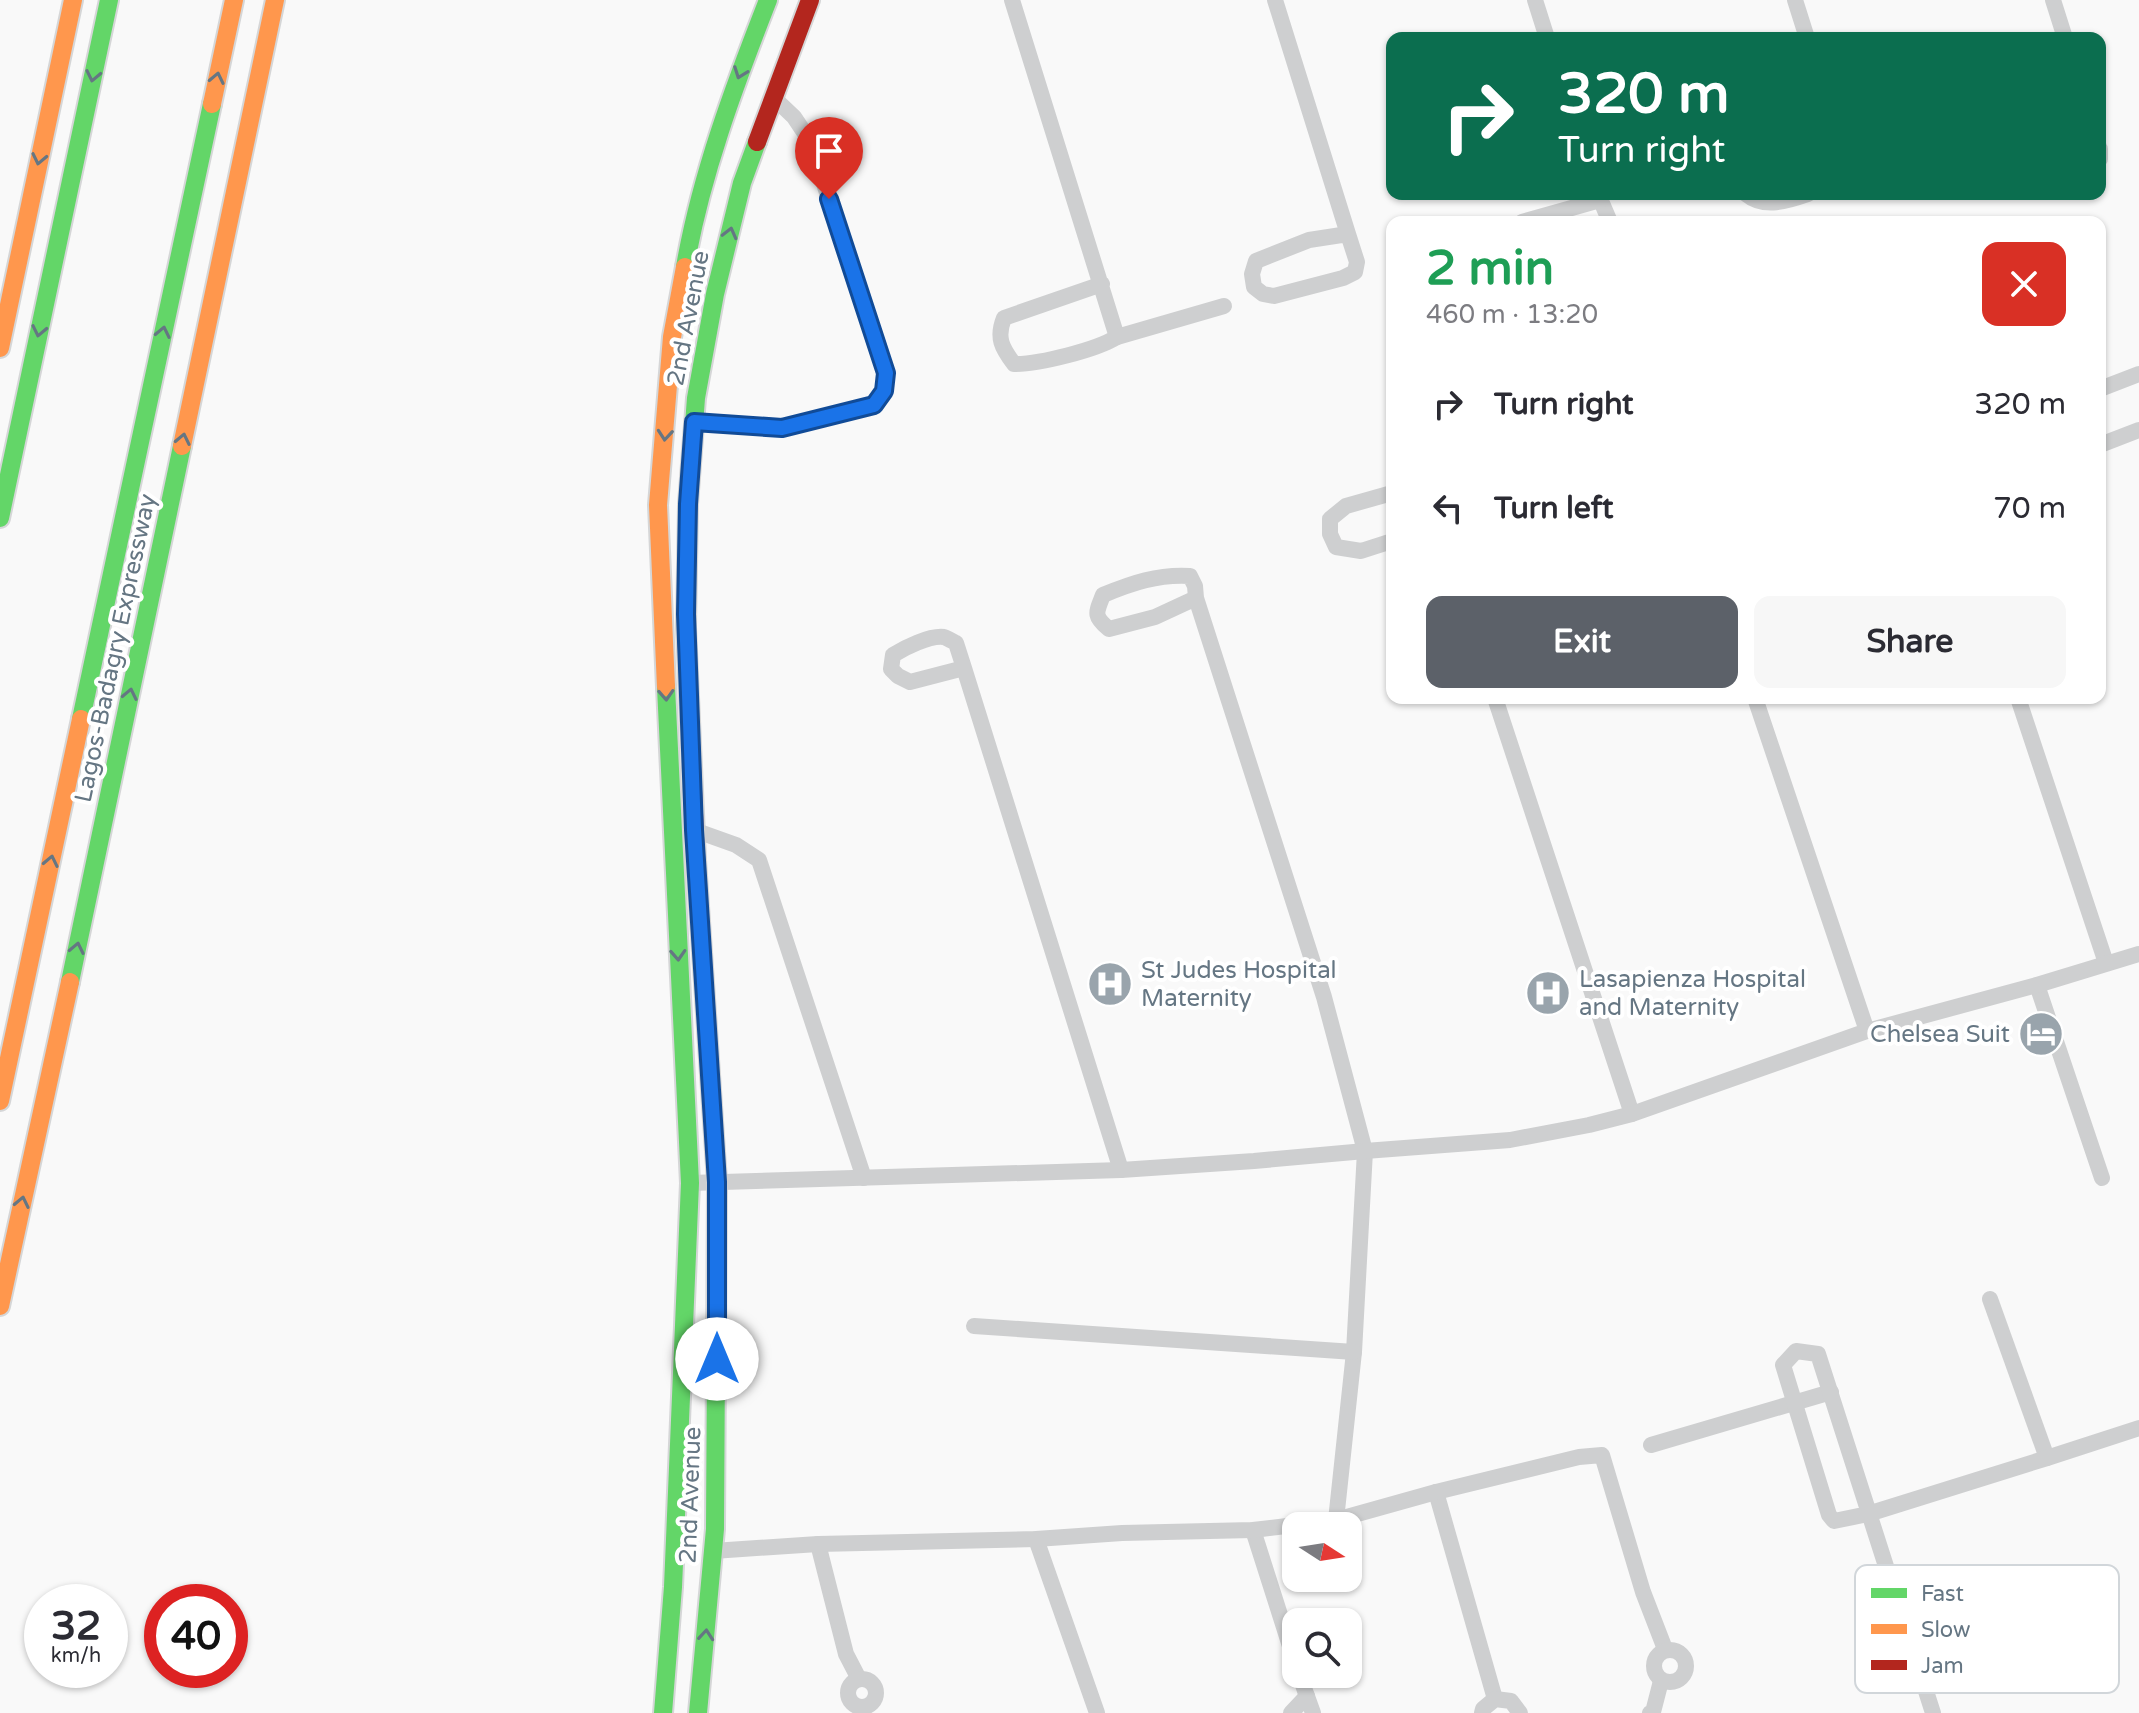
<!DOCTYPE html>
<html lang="en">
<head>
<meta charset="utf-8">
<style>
  :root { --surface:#fff; --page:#f7f7f7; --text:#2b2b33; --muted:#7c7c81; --accent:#5c6169 }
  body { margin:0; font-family:"Varela Round",sans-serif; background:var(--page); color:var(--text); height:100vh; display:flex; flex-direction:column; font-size:30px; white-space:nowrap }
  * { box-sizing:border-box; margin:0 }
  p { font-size:26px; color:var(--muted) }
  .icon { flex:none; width:44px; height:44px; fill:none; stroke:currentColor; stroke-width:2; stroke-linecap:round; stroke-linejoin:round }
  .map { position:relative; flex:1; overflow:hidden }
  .sheet { position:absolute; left:1386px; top:216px; width:720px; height:488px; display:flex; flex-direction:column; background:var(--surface); border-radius:16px; box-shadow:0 2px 6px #0004 }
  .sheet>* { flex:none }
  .hud { position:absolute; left:1386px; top:32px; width:720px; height:168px; border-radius:16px; box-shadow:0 2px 6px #0004; background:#0b6e4f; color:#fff; overflow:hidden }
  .needle { width:52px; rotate:102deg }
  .buttons { position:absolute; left:1282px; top:1512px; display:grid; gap:16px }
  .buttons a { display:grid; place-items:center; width:80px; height:80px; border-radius:16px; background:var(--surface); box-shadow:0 2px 6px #0004; font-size:40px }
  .speed { position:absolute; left:24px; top:1584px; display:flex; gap:16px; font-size:40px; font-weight:700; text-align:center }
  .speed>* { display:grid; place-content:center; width:104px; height:104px; border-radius:50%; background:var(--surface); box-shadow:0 2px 6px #0004; line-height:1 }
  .speed small { font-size:20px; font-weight:400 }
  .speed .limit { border:12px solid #d22; background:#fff; color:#111 }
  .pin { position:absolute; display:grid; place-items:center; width:68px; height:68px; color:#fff; margin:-82px -34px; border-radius:50% 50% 50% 0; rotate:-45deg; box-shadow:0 0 8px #0007 }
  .pin .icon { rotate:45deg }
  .me { position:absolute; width:88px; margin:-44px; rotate:0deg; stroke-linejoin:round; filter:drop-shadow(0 0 6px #0008) }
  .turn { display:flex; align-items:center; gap:28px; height:168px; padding:0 40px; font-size:36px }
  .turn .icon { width:104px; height:104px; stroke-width:2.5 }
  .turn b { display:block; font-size:56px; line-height:68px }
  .round { display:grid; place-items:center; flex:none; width:84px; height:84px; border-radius:16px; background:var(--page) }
  .summary { display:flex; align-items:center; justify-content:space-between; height:136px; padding:0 40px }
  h1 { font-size:48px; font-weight:700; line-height:60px; color:#1e9e55 }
  .button { display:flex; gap:16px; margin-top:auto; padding:16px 40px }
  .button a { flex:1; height:92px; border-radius:16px; background:var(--accent); color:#fff; font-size:32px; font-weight:700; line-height:92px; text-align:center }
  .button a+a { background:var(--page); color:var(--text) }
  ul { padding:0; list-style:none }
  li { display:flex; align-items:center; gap:24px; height:104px; padding:0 40px }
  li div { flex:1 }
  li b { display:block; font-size:30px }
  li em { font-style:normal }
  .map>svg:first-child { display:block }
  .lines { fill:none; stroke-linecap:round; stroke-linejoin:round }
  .fast-casing { stroke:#d5d6d7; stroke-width:22 }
  .slow-casing { stroke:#d5d6d7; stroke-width:22 }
  .jam-casing { stroke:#d5d6d7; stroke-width:22 }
  .street { stroke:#cecfd0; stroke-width:16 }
  .fast { stroke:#63d668; stroke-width:18 }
  .slow { stroke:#ff974d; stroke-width:18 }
  .jam { stroke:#b3261e; stroke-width:18 }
  .oneway { stroke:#657683 }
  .route-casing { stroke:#114b97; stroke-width:20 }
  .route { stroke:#1a73e8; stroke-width:14 }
  .labels { text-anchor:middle; stroke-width:8; stroke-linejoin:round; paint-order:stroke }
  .street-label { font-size:24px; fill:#657683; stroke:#fff }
  .poi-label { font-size:24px; fill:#657683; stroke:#fff; text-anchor:start }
  .key { fill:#fff; stroke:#d1d6da; stroke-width:2 }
  .key-label { font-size:22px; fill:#657683 }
</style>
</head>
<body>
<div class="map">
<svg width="2139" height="1713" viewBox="0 0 2139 1713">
  <rect width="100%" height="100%" fill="#f9f9f9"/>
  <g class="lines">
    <!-- fast casing -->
    <g class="fast-casing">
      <g id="fast">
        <path d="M685 267C701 175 734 87 768 0"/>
        <path d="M0 518 109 0"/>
        <path d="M686 627 688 504 696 398 715 294 742 183 757 142"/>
        <path d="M81 719 212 104"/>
        <path d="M696 860 717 1182 715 1529 698 1713"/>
        <path d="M70 982 182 446"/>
        <path d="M663 1713 673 1587 690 1183 666 687"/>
      </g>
    </g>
    <!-- slow casing -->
    <g class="slow-casing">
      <g id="slow">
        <path d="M212 104 234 0"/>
        <path d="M0 348 73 0"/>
        <path d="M182 446 275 0"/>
        <path d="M666 687 658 505 672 337 685 267"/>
        <path d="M0 1101 81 719"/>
        <path d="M0 1306 70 982"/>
      </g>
    </g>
    <!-- jam casing -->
    <g class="jam-casing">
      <g id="jam">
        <path d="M757 142 810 0"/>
        <path d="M686 627 696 860"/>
      </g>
    </g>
    <!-- street -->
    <g class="street">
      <path d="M1012 0 1117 337C1096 350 1040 364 1014 364 1002 348 996 338 1004 318L1102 284"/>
      <path d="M1275 0 1348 234 1357 262 1355 272 1343 278 1274 296 1263 294 1254 287 1252 274 1256 261 1309 240 1348 234"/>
      <path d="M1535 0 1547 38"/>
      <path d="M1795 0 1807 38"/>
      <path d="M2053 0 2065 38"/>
      <path d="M2100 149V159"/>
      <path d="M1598 194 1610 222"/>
      <path d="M1746 194C1764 209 1788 201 1808 194"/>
      <path d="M1522 222 1600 200"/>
      <path d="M1117 337 1224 306"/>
      <path d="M2100 389 2139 374"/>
      <path d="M694 422 782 428 874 405 884 391 886 373 810 141 794 117 774 98"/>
      <path d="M2100 445 2139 430"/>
      <path d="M1392 493 1346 506 1330 519V534L1336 547 1361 551 1392 541"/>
      <path d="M1196 598 1155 617 1109 629C1093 616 1096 613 1103 595 1132 583 1158 574 1190 576L1195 586 1196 598 1324 997 1365 1151 1354 1352 1336 1520"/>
      <path d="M964 668 910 682 898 676 891 669 893 655C904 648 930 635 944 637 945 637 954 642 956 643L964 668 1121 1170"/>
      <path d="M1495 698 1632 1114"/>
      <path d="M1755 698 1867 1031"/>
      <path d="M2018 698 2106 963"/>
      <path d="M694 830 736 845 759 860 864 1178"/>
      <path d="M2037 985 2102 1178"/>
      <path d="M690 1183 1121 1170 1254 1161 1365 1151 1510 1140 1589 1125 1632 1114 1867 1031 2037 985 2139 954"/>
      <path d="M1990 1299 2047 1458"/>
      <path d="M974 1326 1354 1352"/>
      <path d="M1651 1445 1831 1392"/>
      <path d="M1436 1492 1495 1699"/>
      <path d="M1253 1530 1296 1665"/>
      <path d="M1036 1539 1097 1713"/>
      <path d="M818 1544 846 1654 859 1679"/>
      <path d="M713 1551 818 1544 1036 1539 1122 1533 1253 1530 1336 1520 1436 1492 1579 1457 1602 1455 1643 1592 1665 1649"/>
      <circle cx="1670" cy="1666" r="16"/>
      <path d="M1299 1674 1313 1713"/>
      <circle cx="862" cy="1693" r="14"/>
      <path d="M1291 1713 1307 1696"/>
      <path d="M1482 1713 1483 1709 1495 1699 1511 1701 1520 1713"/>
      <path d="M1650 1713 1653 1712 1661 1681"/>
      <path d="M1933 1713 1818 1354 1796 1351 1783 1365 1829 1515 1834 1521 1868 1514 2047 1458 2139 1428"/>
    </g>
    <!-- fast -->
    <use href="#fast" class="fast"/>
    <!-- slow -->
    <use href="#slow" class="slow"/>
    <!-- jam -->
    <use href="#jam" class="jam"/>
  </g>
  <!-- one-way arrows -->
  <defs><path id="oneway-chevron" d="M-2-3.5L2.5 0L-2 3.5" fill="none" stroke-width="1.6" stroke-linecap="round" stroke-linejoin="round" transform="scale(2)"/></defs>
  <g class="oneway">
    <use href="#oneway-chevron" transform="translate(740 73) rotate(110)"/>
    <use href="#oneway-chevron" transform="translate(93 76) rotate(102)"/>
    <use href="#oneway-chevron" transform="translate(217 78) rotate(-78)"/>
    <use href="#oneway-chevron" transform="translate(39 159) rotate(102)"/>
    <use href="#oneway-chevron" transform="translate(730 233) rotate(-76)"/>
    <use href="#oneway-chevron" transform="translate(39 331) rotate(102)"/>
    <use href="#oneway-chevron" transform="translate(163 332) rotate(-78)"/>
    <use href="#oneway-chevron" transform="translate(665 435) rotate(95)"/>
    <use href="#oneway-chevron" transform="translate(183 439) rotate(-78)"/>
    <use href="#oneway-chevron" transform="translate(130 694) rotate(-78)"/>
    <use href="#oneway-chevron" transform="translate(666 695) rotate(87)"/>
    <use href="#oneway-chevron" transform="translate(51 861) rotate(-78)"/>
    <use href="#oneway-chevron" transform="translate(77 948) rotate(-78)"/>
    <use href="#oneway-chevron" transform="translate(678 955) rotate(87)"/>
    <use href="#oneway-chevron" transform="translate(22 1202) rotate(-78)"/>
    <use href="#oneway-chevron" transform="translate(706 1635) rotate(-85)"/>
  </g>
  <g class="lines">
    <!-- route casing -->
    <g class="route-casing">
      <path id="route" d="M717 1359V1182L694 830 686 614 688 504 694 422 782 428 874 405 884 391 886 373 829 199"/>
    </g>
    <!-- route -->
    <use href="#route" class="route"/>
  </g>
  <!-- icons -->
  <defs>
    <g id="hospital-disc" transform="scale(2.3)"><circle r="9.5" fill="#99a4ac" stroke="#fff"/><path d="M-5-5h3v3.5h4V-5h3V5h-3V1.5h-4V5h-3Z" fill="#fff"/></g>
    <g id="hotel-disc" transform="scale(2.3)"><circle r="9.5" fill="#99a4ac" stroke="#fff"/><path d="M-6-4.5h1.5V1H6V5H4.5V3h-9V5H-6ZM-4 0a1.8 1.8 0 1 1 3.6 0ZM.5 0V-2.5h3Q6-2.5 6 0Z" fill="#fff"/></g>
  </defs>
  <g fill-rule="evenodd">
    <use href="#hospital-disc" x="1110" y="984"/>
    <use href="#hospital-disc" x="1548" y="993"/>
    <use href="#hotel-disc" x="2041" y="1034"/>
  </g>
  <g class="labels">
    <!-- street labels -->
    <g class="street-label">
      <text transform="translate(688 318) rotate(-79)" y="8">2nd Avenue</text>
      <text transform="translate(115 648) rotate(-78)" y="8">Lagos-Badagry Expressway</text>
      <text transform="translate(690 1495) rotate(-88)" y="8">2nd Avenue</text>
    </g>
    <!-- poi labels -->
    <g class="poi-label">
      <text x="1141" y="978">St Judes Hospital<tspan x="1141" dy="28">Maternity</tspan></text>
      <text x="1579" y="987">Lasapienza Hospital<tspan x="1579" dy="28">and Maternity</tspan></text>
      <text x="2010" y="1042" text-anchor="end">Chelsea Suit</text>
    </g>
  </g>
  <!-- legend -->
  <rect x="1855" y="1565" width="264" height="128" rx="12" class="key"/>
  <rect x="1871" y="1588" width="36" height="10" fill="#63d668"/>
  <rect x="1871" y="1624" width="36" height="10" fill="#ff974d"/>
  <rect x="1871" y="1660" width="36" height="10" fill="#b3261e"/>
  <g class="key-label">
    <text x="1921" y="1601">Fast</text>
    <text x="1921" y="1637">Slow</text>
    <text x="1921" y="1673">Jam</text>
  </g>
</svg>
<div class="buttons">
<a><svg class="needle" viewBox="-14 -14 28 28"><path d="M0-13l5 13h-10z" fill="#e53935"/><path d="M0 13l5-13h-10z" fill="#7c7c81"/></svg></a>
<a><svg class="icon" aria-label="search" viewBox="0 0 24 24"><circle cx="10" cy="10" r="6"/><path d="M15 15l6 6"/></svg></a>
</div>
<div class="speed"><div>32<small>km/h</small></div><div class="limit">40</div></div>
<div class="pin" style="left:829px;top:199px;background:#d93025"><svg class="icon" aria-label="arrive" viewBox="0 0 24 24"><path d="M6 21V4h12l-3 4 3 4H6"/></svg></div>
<svg class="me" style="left:717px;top:1359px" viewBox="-20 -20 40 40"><circle r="19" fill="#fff"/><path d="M0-13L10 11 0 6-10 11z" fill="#1a73e8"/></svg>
<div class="hud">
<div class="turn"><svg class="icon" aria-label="right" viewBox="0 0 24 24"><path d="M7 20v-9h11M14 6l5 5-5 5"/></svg><div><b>320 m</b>Turn right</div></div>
</div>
<section class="sheet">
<div class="summary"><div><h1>2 min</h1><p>460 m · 13:20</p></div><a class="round" style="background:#d93025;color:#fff"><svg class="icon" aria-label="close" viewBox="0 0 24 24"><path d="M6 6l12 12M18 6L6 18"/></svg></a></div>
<ul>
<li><svg class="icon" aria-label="right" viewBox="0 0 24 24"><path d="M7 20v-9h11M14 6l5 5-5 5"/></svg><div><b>Turn right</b></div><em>320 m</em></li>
<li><svg class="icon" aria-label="left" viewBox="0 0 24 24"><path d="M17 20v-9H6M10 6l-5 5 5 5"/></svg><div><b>Turn left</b></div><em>70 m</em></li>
</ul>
<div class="button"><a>Exit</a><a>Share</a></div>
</section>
</div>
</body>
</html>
